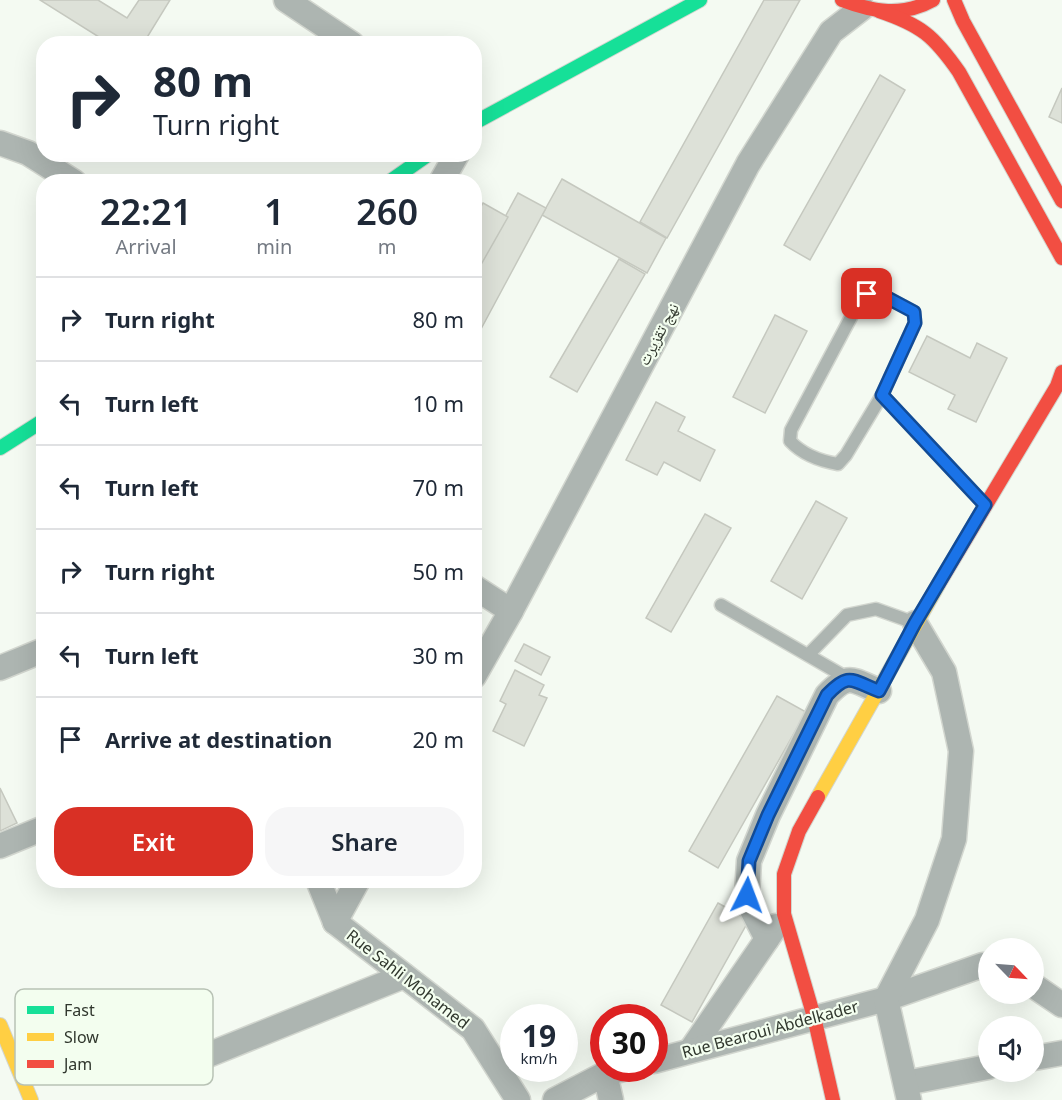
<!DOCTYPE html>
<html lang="en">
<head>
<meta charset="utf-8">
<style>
  :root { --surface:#fff; --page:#f6f6f7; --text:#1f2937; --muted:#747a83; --line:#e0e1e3; --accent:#d93025 }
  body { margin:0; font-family:"Noto Sans","Noto Naskh Arabic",sans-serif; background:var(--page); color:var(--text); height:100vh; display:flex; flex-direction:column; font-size:22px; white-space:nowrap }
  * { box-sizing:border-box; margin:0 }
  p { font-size:20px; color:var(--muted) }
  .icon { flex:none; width:33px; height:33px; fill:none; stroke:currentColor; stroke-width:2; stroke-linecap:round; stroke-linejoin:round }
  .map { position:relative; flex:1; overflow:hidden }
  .panel { position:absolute; left:36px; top:174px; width:446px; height:714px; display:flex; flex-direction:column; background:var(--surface); border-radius:24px; box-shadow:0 6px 24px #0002 }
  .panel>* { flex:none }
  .guide { position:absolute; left:36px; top:36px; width:446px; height:126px; border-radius:24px; box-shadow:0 6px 24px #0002; background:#fff; color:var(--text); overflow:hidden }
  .needle { width:39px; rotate:115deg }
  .buttons { position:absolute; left:978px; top:938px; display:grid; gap:12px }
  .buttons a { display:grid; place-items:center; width:66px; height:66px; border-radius:50%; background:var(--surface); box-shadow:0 6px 24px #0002; font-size:30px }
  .speed { position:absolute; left:500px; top:1004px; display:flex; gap:12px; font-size:30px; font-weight:700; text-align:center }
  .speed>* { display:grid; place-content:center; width:78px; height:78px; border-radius:50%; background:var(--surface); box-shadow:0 6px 24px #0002; line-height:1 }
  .speed small { font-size:15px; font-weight:400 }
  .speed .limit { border:9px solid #d22; background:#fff; color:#111 }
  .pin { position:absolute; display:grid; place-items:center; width:51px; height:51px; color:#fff; margin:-26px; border-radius:12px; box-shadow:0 3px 9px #0006 }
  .me { position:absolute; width:66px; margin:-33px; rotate:3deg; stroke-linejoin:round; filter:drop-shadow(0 0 4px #0008) }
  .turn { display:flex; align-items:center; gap:21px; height:126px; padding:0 18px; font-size:27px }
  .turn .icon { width:78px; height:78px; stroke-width:2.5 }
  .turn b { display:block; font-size:42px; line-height:51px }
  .eta { display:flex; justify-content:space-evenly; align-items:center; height:102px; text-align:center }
  .eta b { font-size:36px; font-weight:600; line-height:42px }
  .action { display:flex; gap:12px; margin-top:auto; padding:12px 18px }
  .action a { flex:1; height:69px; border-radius:24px; background:var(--accent); color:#fff; font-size:24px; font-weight:600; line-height:69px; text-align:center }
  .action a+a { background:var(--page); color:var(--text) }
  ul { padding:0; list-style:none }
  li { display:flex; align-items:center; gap:18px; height:84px; padding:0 18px; border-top:2px solid var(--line) }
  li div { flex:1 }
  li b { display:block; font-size:22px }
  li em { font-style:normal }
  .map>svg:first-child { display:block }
  .building { fill:#dde1d8; stroke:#c5c8bf; stroke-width:1.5 }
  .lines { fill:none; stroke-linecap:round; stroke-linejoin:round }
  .lane-casing { stroke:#d2d6cf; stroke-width:15 }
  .street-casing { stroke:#d2d6cf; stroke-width:27 }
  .fast-casing { stroke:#d2d6cf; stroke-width:16 }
  .slow-casing { stroke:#d2d6cf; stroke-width:16 }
  .jam-casing { stroke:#d2d6cf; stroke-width:16 }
  .lane { stroke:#adb5b1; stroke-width:12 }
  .street { stroke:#adb5b1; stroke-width:24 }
  .fast { stroke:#16e098; stroke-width:14 }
  .slow { stroke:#ffcf43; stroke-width:14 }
  .jam { stroke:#f24e42; stroke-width:14 }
  .route-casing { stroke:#114b97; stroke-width:15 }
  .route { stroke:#1a73e8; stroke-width:10 }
  .labels { text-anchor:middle; stroke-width:4.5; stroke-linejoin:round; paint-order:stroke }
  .street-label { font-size:16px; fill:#30372d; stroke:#f3feef }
  .key { fill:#f3feef; stroke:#b8c2b5; stroke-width:1.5 }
  .key-label { font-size:16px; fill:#30372d }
</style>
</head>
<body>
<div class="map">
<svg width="1062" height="1100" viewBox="0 0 1062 1100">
  <rect width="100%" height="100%" fill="#f4faf2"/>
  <!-- building -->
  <g class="building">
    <path d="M40 0H98L127 18 139 0H170L143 44H110Z"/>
    <path d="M764 0H800L667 238 640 222Z"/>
    <path d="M880 75 905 90 810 260 784 245Z"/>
    <path d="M1062 88V123L1049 117Z"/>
    <path d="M562 179 666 238 647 273 542 215Z"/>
    <path d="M518 193 546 208 474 342V274Z"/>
    <path d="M483 203 508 217 474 277V218Z"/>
    <path d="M619 259 645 274 577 392 550 377Z"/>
    <path d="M775 315 807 331 765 413 733 397Z"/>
    <path d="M927 336 970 358 977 343 1007 358 976 422 948 409 955 395 909 372Z"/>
    <path d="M656 402 685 417 678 431 715 450 700 481 664 462 657 475 626 460Z"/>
    <path d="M816 501 847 518 802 599 771 581Z"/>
    <path d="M705 514 731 528 671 632 646 618Z"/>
    <path d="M524 644 550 657 541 675 515 661Z"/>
    <path d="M515 670 544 685 539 695 547 698 524 746 493 731 506 704 500 701Z"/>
    <path d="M777 696 806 712 718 868 689 851Z"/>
    <path d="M0 788 17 823 0 831Z"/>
    <path d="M718 903 749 920 692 1022 661 1005Z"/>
  </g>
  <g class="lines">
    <!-- lane casing -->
    <g class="lane-casing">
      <g id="lane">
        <path d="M867 294 884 296 914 312 915 323 882 395 846 455 838 464C820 461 803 455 790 441L791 430 858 304Z"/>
        <path d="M882 395 984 504"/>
        <path d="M721 605 849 679"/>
        <path d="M808 655 847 615 876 609 915 623"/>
      </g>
    </g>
    <!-- street casing -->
    <g class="street-casing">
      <g id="street">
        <path d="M286 0 352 44"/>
        <path d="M0 143 28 153 74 182"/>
        <path d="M441 182 457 154"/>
        <path d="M474 587 511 611"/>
        <path d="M0 668 44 650"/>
        <path d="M474 676 511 611 748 164 831 32 862 8"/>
        <path d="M0 846 44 828"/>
        <path d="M318 880 335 922"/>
        <path d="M335 922 473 1029 518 1100"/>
        <path d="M335 922 358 880"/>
        <path d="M767 939 749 904 747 895 749 861 768 815 827 695C849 672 852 680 879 691"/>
        <path d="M1034 986 1062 1005"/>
        <path d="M691 1050 776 926"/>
        <path d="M203 1057 404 976"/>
        <path d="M1034 1058 1062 1053"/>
        <path d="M654 1061 886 999 983 965 988 966"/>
        <path d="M605 1074 611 1100"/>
        <path d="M906 1083 988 1067"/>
        <path d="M555 1100 605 1074 627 1068"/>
        <path d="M909 1100 886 999 927 920 954 839 961 751 944 672 915 623"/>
      </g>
    </g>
    <!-- fast casing -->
    <g class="fast-casing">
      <g id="fast">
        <path d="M474 123 700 0"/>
        <path d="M389 182 429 154"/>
        <path d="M0 448 44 420"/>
      </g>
    </g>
    <!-- slow casing -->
    <g class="slow-casing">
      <g id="slow">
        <path d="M818 797 938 585"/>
        <path d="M0 1025 31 1100"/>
      </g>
    </g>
    <!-- jam casing -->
    <g class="jam-casing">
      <g id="jam">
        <path d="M842 0C873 12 903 17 933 0"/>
        <path d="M954 0 963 21 1062 201"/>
        <path d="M879 11C921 25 934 36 959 72L1062 258"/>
        <path d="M938 585 1057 386 1062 372"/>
        <path d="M818 797 799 831 784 874V914L814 1017 833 1100"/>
      </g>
    </g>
    <!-- lane -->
    <use href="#lane" class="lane"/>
    <!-- street -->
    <use href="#street" class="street"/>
    <!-- fast -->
    <use href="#fast" class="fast"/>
    <!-- slow -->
    <use href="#slow" class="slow"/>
    <!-- jam -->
    <use href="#jam" class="jam"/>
  </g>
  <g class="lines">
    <!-- route casing -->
    <g class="route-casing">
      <path id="route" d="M747 895 749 861 768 815 827 695C849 672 851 680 879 691L915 623 985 505 882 395 915 323 914 312 884 296 867 294"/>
    </g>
    <!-- route -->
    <use href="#route" class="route"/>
  </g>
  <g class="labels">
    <!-- street labels -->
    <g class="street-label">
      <text transform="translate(658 334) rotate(-62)" y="6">نهج تقزيرت</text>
      <text transform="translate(408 979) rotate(38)" y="6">Rue Sahli Mohamed</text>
      <text transform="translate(770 1029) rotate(-15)" y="6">Rue Bearoui Abdelkader</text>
    </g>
  </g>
  <!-- legend -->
  <rect x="15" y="989" width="198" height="96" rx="9" class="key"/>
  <rect x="27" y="1006" width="27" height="8" fill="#16e098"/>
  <rect x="27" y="1033" width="27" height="8" fill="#ffcf43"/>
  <rect x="27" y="1060" width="27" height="8" fill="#f24e42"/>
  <g class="key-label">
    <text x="64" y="1016">Fast</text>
    <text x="64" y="1043">Slow</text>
    <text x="64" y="1070">Jam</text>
  </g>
</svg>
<div class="buttons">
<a><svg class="needle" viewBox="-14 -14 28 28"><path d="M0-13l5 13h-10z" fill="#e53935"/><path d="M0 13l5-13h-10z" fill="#747a83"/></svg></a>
<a><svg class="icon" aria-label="sound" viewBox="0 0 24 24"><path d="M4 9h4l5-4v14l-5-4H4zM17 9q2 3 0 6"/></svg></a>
</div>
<div class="speed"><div>19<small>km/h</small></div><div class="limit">30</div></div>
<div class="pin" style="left:867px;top:294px;background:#d93025"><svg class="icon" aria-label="arrive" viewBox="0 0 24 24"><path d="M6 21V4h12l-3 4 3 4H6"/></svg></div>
<svg class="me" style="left:747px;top:895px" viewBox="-20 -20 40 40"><path d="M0-17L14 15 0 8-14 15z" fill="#1a73e8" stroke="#fff" stroke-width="4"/></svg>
<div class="guide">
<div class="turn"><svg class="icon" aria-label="right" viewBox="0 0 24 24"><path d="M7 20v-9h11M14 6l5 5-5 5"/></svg><div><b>80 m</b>Turn right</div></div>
</div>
<section class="panel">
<div class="eta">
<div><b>22:21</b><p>Arrival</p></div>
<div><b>1</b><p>min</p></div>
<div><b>260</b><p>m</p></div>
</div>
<ul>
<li><svg class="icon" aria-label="right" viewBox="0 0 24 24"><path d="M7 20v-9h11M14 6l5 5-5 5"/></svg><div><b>Turn right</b></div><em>80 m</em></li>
<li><svg class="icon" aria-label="left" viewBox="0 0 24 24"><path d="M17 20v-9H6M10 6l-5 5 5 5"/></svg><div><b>Turn left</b></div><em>10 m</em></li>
<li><svg class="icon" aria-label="left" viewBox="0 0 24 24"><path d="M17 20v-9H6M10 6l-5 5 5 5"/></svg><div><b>Turn left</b></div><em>70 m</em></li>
<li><svg class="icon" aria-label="right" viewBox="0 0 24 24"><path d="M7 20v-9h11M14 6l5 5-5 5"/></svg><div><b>Turn right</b></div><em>50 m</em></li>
<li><svg class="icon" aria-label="left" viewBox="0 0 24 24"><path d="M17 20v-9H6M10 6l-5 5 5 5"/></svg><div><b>Turn left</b></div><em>30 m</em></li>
<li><svg class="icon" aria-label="arrive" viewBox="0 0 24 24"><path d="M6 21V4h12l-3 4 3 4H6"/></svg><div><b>Arrive at destination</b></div><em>20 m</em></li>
</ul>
<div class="action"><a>Exit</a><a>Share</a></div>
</section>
</div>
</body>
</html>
